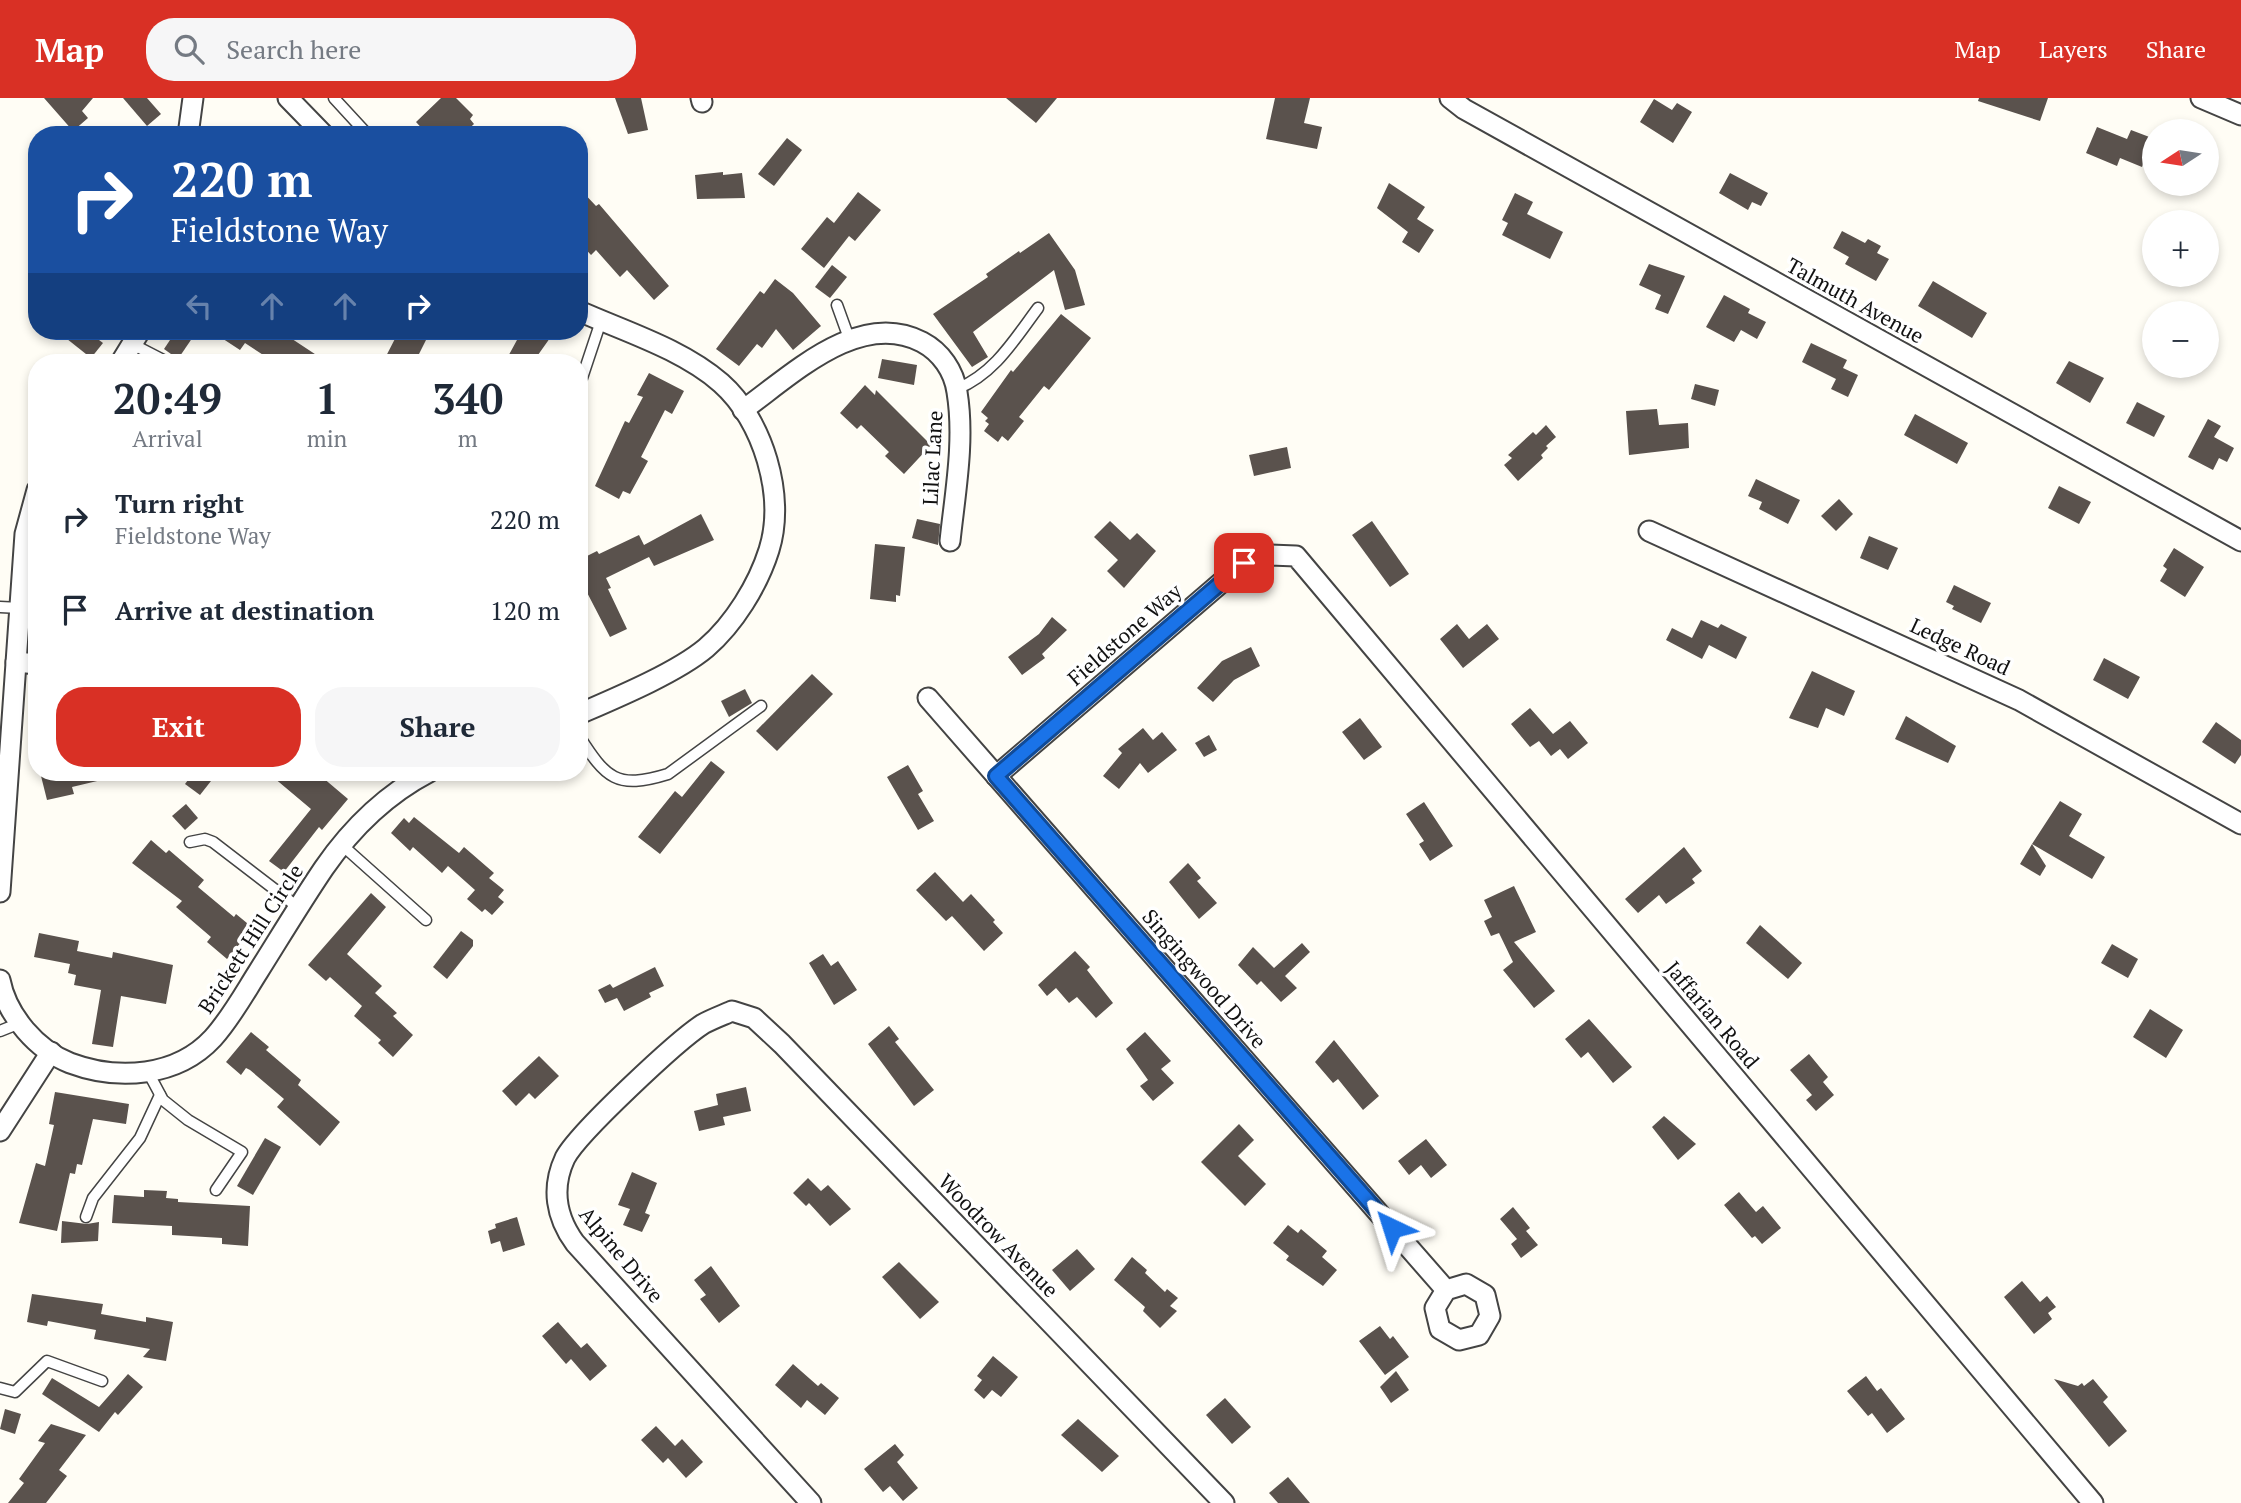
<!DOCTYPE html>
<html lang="en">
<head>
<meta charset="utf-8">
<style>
  :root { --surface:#fff; --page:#f6f6f7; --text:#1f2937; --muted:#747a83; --accent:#d93025 }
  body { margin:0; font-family:"PT Serif",serif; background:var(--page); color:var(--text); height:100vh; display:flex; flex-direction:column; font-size:26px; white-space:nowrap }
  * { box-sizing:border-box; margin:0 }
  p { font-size:23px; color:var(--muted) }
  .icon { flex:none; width:38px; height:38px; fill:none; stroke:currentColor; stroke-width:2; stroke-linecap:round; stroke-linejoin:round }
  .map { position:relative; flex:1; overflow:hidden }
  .panel { position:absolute; left:28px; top:256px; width:560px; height:427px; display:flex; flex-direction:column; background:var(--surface); border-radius:28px; box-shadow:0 4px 10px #0003 }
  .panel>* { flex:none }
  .guide { position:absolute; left:28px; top:28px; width:560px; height:214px; border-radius:28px; box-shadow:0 4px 10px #0003; background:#1a4fa0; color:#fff; overflow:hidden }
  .needle { width:46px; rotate:258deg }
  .fabs { position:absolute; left:2142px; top:21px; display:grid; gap:14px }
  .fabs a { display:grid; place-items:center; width:77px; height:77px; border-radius:50%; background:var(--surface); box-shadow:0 4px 10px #0003; font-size:35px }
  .pin { position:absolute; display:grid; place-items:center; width:60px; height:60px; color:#fff; margin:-30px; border-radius:14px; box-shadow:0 4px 10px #0006 }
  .me { position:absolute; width:77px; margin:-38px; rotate:319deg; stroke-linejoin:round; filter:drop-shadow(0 0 5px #0008) }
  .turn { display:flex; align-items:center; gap:24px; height:147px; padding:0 28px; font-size:32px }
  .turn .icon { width:91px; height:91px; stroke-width:2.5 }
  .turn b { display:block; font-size:49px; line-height:60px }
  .lanes { display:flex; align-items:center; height:66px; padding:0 28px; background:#0003; justify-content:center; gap:35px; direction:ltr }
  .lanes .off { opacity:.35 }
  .eta { display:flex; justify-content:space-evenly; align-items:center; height:119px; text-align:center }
  .eta b { font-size:42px; font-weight:700; line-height:49px }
  .button { display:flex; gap:14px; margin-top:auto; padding:14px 28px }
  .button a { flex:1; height:80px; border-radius:28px; background:var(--accent); color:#fff; font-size:28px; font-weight:700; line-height:80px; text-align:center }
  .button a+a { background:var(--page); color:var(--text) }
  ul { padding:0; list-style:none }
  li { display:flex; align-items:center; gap:21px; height:91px; padding:0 28px }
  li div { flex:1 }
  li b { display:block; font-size:26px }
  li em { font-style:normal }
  header { display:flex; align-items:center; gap:42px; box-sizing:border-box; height:98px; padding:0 35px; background:var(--accent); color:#fff }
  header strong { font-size:33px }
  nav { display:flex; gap:38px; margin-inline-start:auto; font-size:24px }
  .search { width:490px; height:63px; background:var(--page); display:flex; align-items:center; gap:18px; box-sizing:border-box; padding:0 24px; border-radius:28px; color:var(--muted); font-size:26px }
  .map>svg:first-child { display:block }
  .building { fill:#5a524d }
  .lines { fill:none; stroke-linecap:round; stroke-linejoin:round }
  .lane-casing { stroke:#444; stroke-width:13 }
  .street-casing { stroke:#444; stroke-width:23 }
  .lane { stroke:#fff; stroke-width:10 }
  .street { stroke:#fff; stroke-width:19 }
  .route-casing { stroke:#114b97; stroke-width:18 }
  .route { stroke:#1a73e8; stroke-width:12 }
  .labels { text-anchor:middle; stroke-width:7; stroke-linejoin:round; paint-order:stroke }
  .street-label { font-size:21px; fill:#111; stroke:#fff }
</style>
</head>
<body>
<header>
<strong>Map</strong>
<div class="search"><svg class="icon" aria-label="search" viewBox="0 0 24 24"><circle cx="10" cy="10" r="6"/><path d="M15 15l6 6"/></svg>Search here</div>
<nav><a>Map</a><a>Layers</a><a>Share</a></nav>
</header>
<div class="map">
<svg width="2241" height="1405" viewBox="0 0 2241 1405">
  <rect width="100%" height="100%" fill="#fffdf5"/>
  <!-- building -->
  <g class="building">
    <path d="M44 0H93L82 13 88 20 73 33Z"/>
    <path d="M123 0H147L161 16 147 28Z"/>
    <path d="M441 0H456L473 17 470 21 474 26 462 37H428L416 24Z"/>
    <path d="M615 0H641L648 32 628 36Z"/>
    <path d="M1006 0H1057L1036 25Z"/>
    <path d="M1275 0H1310L1304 25 1322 29 1317 51 1266 41Z"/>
    <path d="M1979 0H2048L2040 23 1978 3Z"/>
    <path d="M1654 1 1672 12 1677 5 1692 14 1673 45 1640 24Z"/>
    <path d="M2097 29 2127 41 2131 32 2152 40 2142 69 2120 60 2117 68 2086 55Z"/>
    <path d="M787 40 802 52 774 88 758 76Z"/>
    <path d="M723 74V77L742 75 745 100 697 101 695 77Z"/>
    <path d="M1730 75 1768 95 1761 108 1752 104 1748 112 1719 95Z"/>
    <path d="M1389 85 1425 109 1417 121 1434 132 1419 155 1402 144 1408 134 1377 110Z"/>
    <path d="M579 90 596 108 599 106 669 188 654 202 627 172 620 179 596 152 591 157 579 144Z"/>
    <path d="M858 94 881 112 855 143 849 138 824 170 801 151 827 119 834 125Z"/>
    <path d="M1515 95 1533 104 1527 116 1563 134 1550 161 1502 137 1508 125 1502 122Z"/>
    <path d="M1842 133 1865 145 1868 141 1881 148 1877 155 1889 161 1876 183 1845 166 1849 159 1833 150Z"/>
    <path d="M1049 135 1075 172 1085 207 1065 212 1054 172 973 234 988 259 972 269 933 216 988 179 986 176 1019 153 1020 155Z"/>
    <path d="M1649 166 1685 178 1668 216 1655 211 1661 197 1639 187Z"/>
    <path d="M832 167 847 179 830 200 815 189Z"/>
    <path d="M775 181 793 195 821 228 793 252 776 231 762 250 757 246 739 268 716 251 760 193 764 196Z"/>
    <path d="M1933 183 1987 215 1972 240 1918 208Z"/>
    <path d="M1724 197 1750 211 1748 215 1766 224 1757 241 1741 232 1734 244 1706 229Z"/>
    <path d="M1061 216 1091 240 1049 292 1044 288 1019 319 1024 323 1008 343 1002 338 998 344 984 333 989 326 985 323 988 320 981 314 1011 272 1013 274Z"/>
    <path d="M57 233H87L103 245 91 260Z"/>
    <path d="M176 233H197L178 261 164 251Z"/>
    <path d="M211 233H280L327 264H274L245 245 240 252Z"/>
    <path d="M399 233H424L421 239 426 242 415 264H383Z"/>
    <path d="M498 233H538L550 240 533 264H505L517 242Z"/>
    <path d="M1811 245 1847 262 1843 270 1858 277 1848 299 1831 291 1836 281 1802 264Z"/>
    <path d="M882 261 917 267 914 287 878 280Z"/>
    <path d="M2069 263 2104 280 2090 305 2056 285Z"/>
    <path d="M649 275 684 293 672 316 665 312 641 359 648 363 630 396 623 393 619 401 595 388 625 323 629 325 643 299 637 297Z"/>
    <path d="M1695 286 1719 292 1715 308 1691 301Z"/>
    <path d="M865 287 875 297 876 292 931 347 904 376 885 358 889 354 861 327 857 331 840 315Z"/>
    <path d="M2137 304 2165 318 2154 339 2126 325Z"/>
    <path d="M1657 311 1659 327 1688 325 1689 350 1629 357 1626 313Z"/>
    <path d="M1915 316 1968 345 1957 366 1904 337Z"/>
    <path d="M2208 321 2221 328 2214 339 2234 350 2227 364 2219 360 2213 372 2188 359Z"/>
    <path d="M1546 327 1556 339 1546 348 1548 350 1541 357 1543 360 1518 383 1504 367 1512 360 1508 357 1533 334 1536 337Z"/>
    <path d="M1287 349 1291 370 1254 378 1249 357Z"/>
    <path d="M1756 381 1800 402 1788 426 1759 411 1762 404 1748 398Z"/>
    <path d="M2059 388 2091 404 2079 426 2048 410Z"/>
    <path d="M1839 401 1853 416 1836 433 1821 418Z"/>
    <path d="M701 416 714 442 654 468 649 459 606 480 611 490 608 491 627 531 610 539 579 479V462L597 453 599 456 639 437 644 447Z"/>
    <path d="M917 421 940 426 938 447 912 440Z"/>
    <path d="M1110 423 1130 442 1137 435 1156 453 1124 490 1107 473 1118 462 1094 439Z"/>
    <path d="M1372 423 1409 476 1390 489 1352 437Z"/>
    <path d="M1869 438 1898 450 1888 472 1860 460Z"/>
    <path d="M875 446 905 449 900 498 896 497V504L870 501Z"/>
    <path d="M2174 450 2204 469 2185 499 2160 483 2167 471 2163 468Z"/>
    <path d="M1954 487 1991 505 1981 525 1952 511 1954 508 1946 504Z"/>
    <path d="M1052 519 1067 532 1042 556 1045 560 1022 577 1008 559 1039 536Z"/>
    <path d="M1701 522 1718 530 1721 526 1747 539 1736 561 1709 547 1702 561 1666 542 1672 530 1692 540Z"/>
    <path d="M1457 526 1469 541 1487 526 1499 541 1463 570 1440 541Z"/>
    <path d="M1251 549 1260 568 1234 582 1213 604 1197 590 1222 563Z"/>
    <path d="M2104 560 2140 579 2128 601 2093 582Z"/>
    <path d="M1812 573 1855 593 1844 618 1826 610 1818 630 1789 620Z"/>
    <path d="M812 576 833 596 777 653 756 633Z"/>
    <path d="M745 591 752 605 729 619 721 603Z"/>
    <path d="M1530 610 1553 636 1570 623 1588 645 1568 661 1560 651 1551 658 1539 643 1530 649 1511 626Z"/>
    <path d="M1906 618 1956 648 1948 665 1895 641Z"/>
    <path d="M1360 620 1382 649 1364 662 1342 634Z"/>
    <path d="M2216 624 2241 642V657L2235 666 2202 644Z"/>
    <path d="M1143 630 1153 642 1162 634 1177 652 1148 675 1140 665 1119 691 1103 678 1122 655 1118 651Z"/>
    <path d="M1209 637 1217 652 1204 659 1195 645Z"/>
    <path d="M711 663 725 674 660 756 638 739 675 693 682 699Z"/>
    <path d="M908 667 923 693 918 696 934 723 918 732 887 679Z"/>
    <path d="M40 674H114V679L72 689 74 696 47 702Z"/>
    <path d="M194 674 211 683 200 697 185 686Z"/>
    <path d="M267 674H307L318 683 322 679 348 701 322 732 319 729 284 774 269 763 311 711Z"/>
    <path d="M2060 703 2082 716 2069 738 2105 759 2092 781 2032 746Z"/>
    <path d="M1424 704 1453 748 1430 763 1419 746 1424 743 1406 716Z"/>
    <path d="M186 706 198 720 185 732 172 718Z"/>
    <path d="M414 719 459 755 464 749 494 775 489 780 504 792 498 799 504 804 492 817 485 811 482 814 467 801 475 792 448 768 442 775 413 749 410 753 391 735 404 720 409 725Z"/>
    <path d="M151 742 166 755 169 752 204 782 198 789 234 819 236 816 253 830 227 861 207 844 211 839 176 809 182 803 132 765Z"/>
    <path d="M2032 746 2046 768 2040 778 2020 766Z"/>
    <path d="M1684 749 1702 773 1692 781 1695 785 1666 806 1659 797 1638 815 1625 801Z"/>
    <path d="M1188 765 1201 780 1197 783 1217 805 1199 821 1169 784Z"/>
    <path d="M935 774 963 804 971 796 995 822 993 824 1003 835 984 853 952 818 946 823 916 792Z"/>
    <path d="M1514 788 1536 834 1514 844 1555 893 1534 910 1503 872 1513 864 1499 835 1491 838 1484 823 1492 819 1484 802Z"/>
    <path d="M371 795 386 809 347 856 382 888 375 895 397 915 393 918 413 937 393 959 378 945 381 942 354 918 362 908 330 879 326 883 308 867Z"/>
    <path d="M1760 827 1802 865 1788 881 1746 845Z"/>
    <path d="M461 833 473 842V848L447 881 433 869Z"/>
    <path d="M39 835 79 843 77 853 112 860 113 854 173 867 166 906 121 898 113 949 92 946 101 892 74 887 76 877 68 875 70 866 34 859Z"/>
    <path d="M1302 845 1310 854 1285 878 1297 890 1281 904 1261 883 1257 887 1238 867 1253 849 1274 870Z"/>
    <path d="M2112 846 2138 861 2128 880 2101 865Z"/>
    <path d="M1075 853 1090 869 1087 872 1113 905 1096 920 1077 899 1069 905 1056 890 1047 898 1038 887Z"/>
    <path d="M823 856 831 868 838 863 857 892 834 907 809 865Z"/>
    <path d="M655 869 664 888 649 895 651 899 624 913 617 900 605 905 598 892 610 886 613 890Z"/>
    <path d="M2150 911 2183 932 2166 960 2133 939Z"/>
    <path d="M1589 921 1632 969 1613 985 1588 954 1581 960 1565 941Z"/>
    <path d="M889 928 899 941 895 944 934 992 914 1008 868 946Z"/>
    <path d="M251 934 269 949 266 952 301 982 298 987 340 1024 320 1048 277 1009 284 1001 250 972 246 970 241 977 226 964Z"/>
    <path d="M1145 934 1171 963 1161 971 1174 985 1153 1003 1140 988 1148 982 1126 951Z"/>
    <path d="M1334 942 1379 998 1363 1012 1338 981 1333 985 1315 964Z"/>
    <path d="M1809 956 1828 979 1823 984 1834 997 1816 1013 1806 1002 1812 997 1790 972Z"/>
    <path d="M539 958 559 978 535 1001 529 995 516 1008 502 993Z"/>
    <path d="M746 989 751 1013 723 1019 725 1027 699 1033 694 1013 718 1007 716 996Z"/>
    <path d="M55 994 129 1006 126 1026 93 1021 82 1067 77 1066 75 1076 70 1075 57 1133 19 1125 36 1065 45 1068 54 1027 49 1026Z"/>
    <path d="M1664 1018 1696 1046 1678 1062 1652 1029Z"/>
    <path d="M1239 1026 1254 1042 1238 1058 1266 1086 1245 1108 1201 1064Z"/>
    <path d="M265 1040 281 1049 253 1097 237 1088Z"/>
    <path d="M1426 1041 1447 1067 1431 1080 1421 1067 1409 1077 1398 1063Z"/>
    <path d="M632 1074 657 1085 645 1115 650 1117 642 1134 623 1127 630 1111 618 1107Z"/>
    <path d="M808 1080 821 1093 828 1087 851 1111 830 1128 809 1105 806 1108 793 1095Z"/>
    <path d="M144 1092 167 1093 166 1100 178 1101V1104L250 1108 248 1148 222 1146V1140L172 1137V1128L112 1125 114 1097 144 1099Z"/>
    <path d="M1739 1094 1756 1114 1763 1108 1781 1130 1762 1146 1755 1138 1752 1140 1724 1107Z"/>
    <path d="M1513 1109 1530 1130 1526 1133 1538 1147 1521 1160 1511 1146 1517 1141 1500 1121Z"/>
    <path d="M517 1119 525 1147 503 1154 500 1143 491 1146 488 1133 496 1130 495 1126Z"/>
    <path d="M62 1123 87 1126 99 1124 98 1143 61 1145Z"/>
    <path d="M1288 1127 1298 1135 1301 1131 1327 1153 1322 1159 1337 1172 1323 1188 1286 1162 1289 1158 1273 1145Z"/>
    <path d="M1077 1151 1095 1171 1070 1193 1052 1172Z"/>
    <path d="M1132 1159 1147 1172 1145 1175 1165 1194 1167 1191 1178 1200 1170 1208 1177 1213 1160 1230 1143 1213 1145 1209 1114 1182Z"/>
    <path d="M899 1164 939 1204 920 1221 882 1179Z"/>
    <path d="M711 1168 740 1208 719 1225 700 1201 706 1197 694 1182Z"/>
    <path d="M2022 1183 2040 1204 2047 1198 2056 1209 2048 1215 2052 1221 2034 1236 2004 1199Z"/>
    <path d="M32 1196 103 1206 101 1216 146 1224V1219L173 1224 166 1263 143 1259 150 1251 94 1241 96 1232 48 1223 47 1228 27 1224Z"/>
    <path d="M558 1224 581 1250 587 1245 607 1268 590 1283 571 1261 566 1266 542 1238Z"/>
    <path d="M1380 1228 1390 1241 1393 1238 1409 1259 1385 1277 1359 1243Z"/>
    <path d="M993 1258 1018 1279 1001 1299 992 1292 984 1301 974 1292 982 1282 977 1278Z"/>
    <path d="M793 1266 818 1288 821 1285 839 1300 825 1317 807 1302 801 1310 775 1287Z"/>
    <path d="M1396 1273 1409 1292 1391 1305 1380 1289Z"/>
    <path d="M128 1276 143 1289 118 1317 115 1314 99 1334 42 1296 52 1280 99 1309Z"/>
    <path d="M1866 1278 1877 1293 1881 1290 1905 1321 1887 1335 1872 1315 1868 1318 1847 1293Z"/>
    <path d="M2054 1281 2078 1288 2082 1285 2084 1288 2093 1281 2108 1299 2103 1304 2127 1333 2109 1349Z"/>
    <path d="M1225 1300 1251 1329 1232 1346 1206 1317Z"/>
    <path d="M5 1311 21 1316 15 1336 0 1331Z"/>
    <path d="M1078 1321 1119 1358 1102 1374 1061 1337Z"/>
    <path d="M51 1326 86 1337 59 1372 67 1378 46 1405H8L24 1385 19 1381 45 1345 38 1343Z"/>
    <path d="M656 1328 675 1348 682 1341 703 1364 686 1380 668 1360 663 1365 641 1342Z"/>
    <path d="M895 1346 904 1357 897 1364 918 1390 903 1403 890 1388 883 1394 864 1371Z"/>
    <path d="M1288 1379 1310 1405H1278L1269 1395Z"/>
  </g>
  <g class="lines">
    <!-- lane casing -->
    <g class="lane-casing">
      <g id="lane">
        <path d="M334 0 368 37"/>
        <path d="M837 207 850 243"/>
        <path d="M132 246 167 264"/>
        <path d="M579 289 601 223"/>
        <path d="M957 291C995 275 1014 242 1038 210"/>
        <path d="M0 509 20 510"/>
        <path d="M579 638C606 680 616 692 668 676L761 608"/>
        <path d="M190 744 205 741 213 744 299 810"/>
        <path d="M342 747 426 822"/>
        <path d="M0 933 20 925"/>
        <path d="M148 974 163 1002 188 1022 242 1054 216 1092"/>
        <path d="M86 1119 93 1100 140 1040 160 997"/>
        <path d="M0 1290 15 1294 47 1263 102 1283"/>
      </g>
    </g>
    <!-- street casing -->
    <g class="street-casing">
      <g id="street">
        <path d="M288 0 324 37"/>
        <path d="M701 0 702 4"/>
        <path d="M1450 0 1464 11 2241 443"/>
        <path d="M2201 0 2241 17"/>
        <path d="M188 37 193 0"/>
        <path d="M579 213C626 234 682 251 721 285 763 322 786 398 769 452 758 487 734 526 706 550 676 575 616 600 579 616"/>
        <path d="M121 264 140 233"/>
        <path d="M743 312C792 277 859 211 922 244 941 254 954 273 957 294 965 343 955 395 950 443"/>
        <path d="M1649 433 2019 602 2241 726"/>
        <path d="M16 564 37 566"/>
        <path d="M928 600 1446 1192 1435 1210 1440 1231 1459 1242 1479 1237 1490 1218 1485 1197 1466 1186 1446 1192"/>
        <path d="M996 678 1244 465 1270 457 1296 458 2093 1405"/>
        <path d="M0 794 25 436 37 392"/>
        <path d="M0 882C7 918 37 952 70 965 118 983 177 979 213 940 231 920 244 896 258 874 280 839 301 804 324 770 351 731 387 696 429 674"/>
        <path d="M0 1033 51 954"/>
        <path d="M811 1405 575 1145C556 1119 551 1090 565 1060 578 1035 678 942 703 926 712 921 723 917 732 913L754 920 782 946 1224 1405"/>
      </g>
    </g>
    <!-- lane -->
    <use href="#lane" class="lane"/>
    <!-- street -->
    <use href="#street" class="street"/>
  </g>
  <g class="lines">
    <!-- route casing -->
    <g class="route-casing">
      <path id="route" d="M1244 465 996 678 1392 1130"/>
    </g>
    <!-- route -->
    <use href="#route" class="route"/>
  </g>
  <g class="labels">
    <!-- street labels -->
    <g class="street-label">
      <text transform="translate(1855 203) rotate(29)" y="7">Talmuth Avenue</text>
      <text transform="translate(933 360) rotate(-87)" y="7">Lilac Lane</text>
      <text transform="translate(1125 537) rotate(-41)" y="7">Fieldstone Way</text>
      <text transform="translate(1960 549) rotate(25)" y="7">Ledge Road</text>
      <text transform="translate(251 841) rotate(-57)" y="7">Brickett Hill Circle</text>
      <text transform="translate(1204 881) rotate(49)" y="7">Singingwood Drive</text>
      <text transform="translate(1712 917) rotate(50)" y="7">Jaffarian Road</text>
      <text transform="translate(998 1138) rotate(46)" y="7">Woodrow Avenue</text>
      <text transform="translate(621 1157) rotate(50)" y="7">Alpine Drive</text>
    </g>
  </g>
</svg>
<div class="fabs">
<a><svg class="needle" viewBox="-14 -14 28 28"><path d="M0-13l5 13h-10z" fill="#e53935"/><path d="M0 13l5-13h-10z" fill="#747a83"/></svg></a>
<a>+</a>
<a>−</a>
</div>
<div class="pin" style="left:1244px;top:465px;background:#d93025"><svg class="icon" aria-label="arrive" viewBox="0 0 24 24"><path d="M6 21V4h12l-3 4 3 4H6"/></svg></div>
<svg class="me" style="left:1392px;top:1130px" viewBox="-20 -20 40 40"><path d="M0-17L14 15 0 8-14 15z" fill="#1a73e8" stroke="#fff" stroke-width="4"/></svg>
<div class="guide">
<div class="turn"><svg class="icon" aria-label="right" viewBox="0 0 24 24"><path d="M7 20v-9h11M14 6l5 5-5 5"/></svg><div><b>220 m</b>Fieldstone Way</div></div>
<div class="lanes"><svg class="icon off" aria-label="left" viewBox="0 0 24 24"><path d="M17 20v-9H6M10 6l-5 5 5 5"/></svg><svg class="icon off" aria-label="ahead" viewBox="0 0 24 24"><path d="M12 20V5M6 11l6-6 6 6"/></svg><svg class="icon off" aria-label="ahead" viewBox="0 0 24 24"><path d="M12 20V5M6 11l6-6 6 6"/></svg><svg class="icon" aria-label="right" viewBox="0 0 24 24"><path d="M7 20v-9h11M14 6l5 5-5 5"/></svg></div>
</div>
<section class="panel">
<div class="eta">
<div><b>20:49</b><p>Arrival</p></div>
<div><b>1</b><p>min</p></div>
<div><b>340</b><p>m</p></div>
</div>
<ul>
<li><svg class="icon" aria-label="right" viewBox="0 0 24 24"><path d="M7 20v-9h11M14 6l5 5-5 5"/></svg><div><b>Turn right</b><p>Fieldstone Way</p></div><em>220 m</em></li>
<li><svg class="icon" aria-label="arrive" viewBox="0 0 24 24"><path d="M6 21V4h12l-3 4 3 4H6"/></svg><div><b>Arrive at destination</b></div><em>120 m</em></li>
</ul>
<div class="button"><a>Exit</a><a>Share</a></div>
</section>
</div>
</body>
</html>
